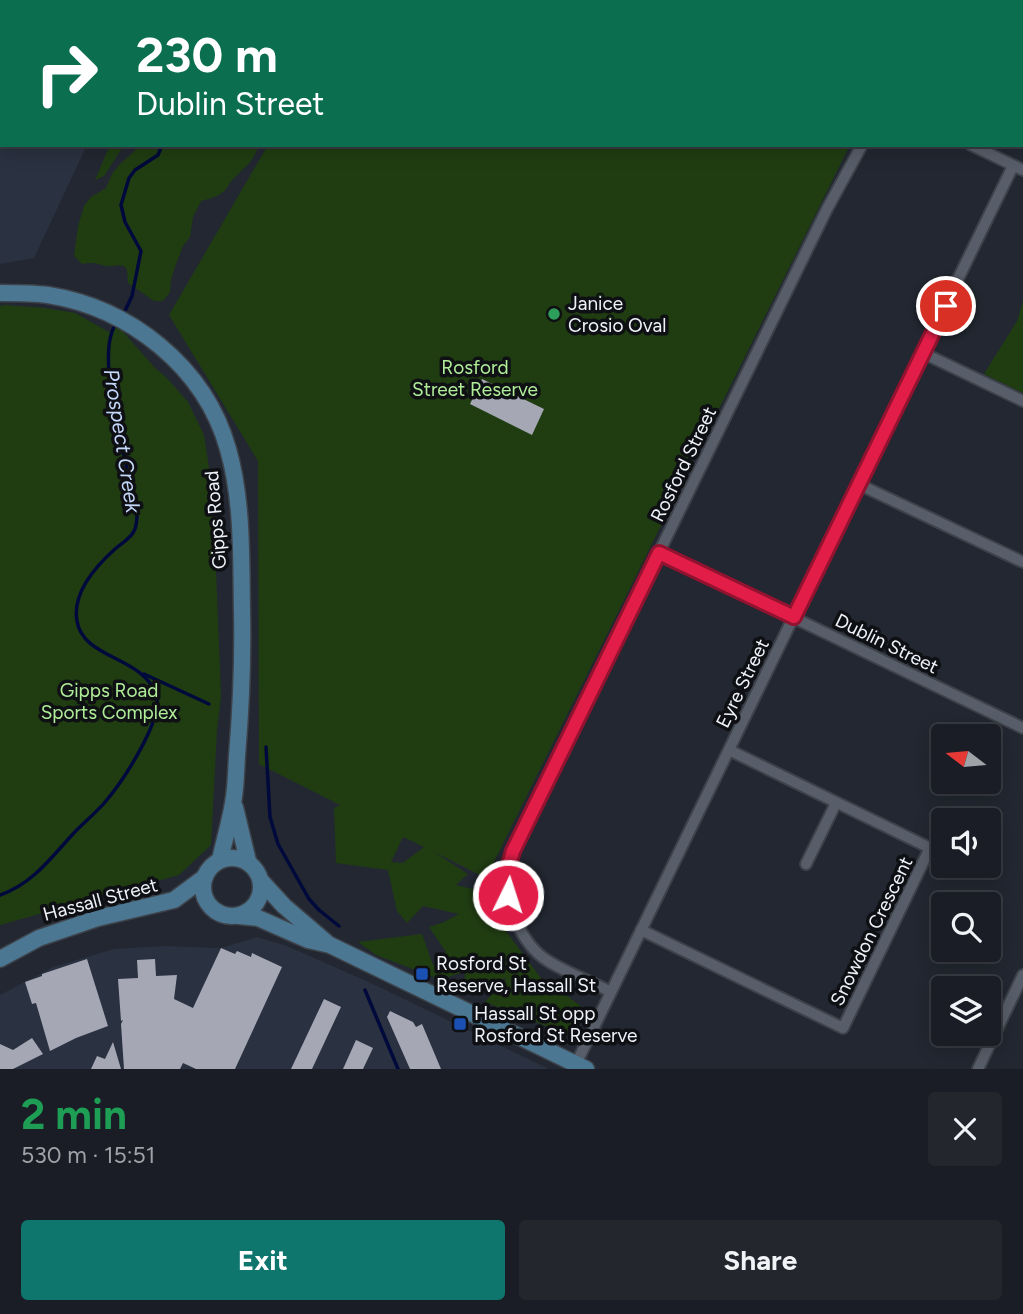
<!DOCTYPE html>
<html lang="en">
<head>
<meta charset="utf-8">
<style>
  :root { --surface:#1a1d25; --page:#23262d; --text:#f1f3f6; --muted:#9fa2a7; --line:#383b42; --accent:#0f766e }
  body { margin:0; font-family:Figtree,sans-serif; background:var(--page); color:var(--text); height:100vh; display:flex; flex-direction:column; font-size:26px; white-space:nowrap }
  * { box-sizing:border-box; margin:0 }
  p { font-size:23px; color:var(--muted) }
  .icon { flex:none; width:38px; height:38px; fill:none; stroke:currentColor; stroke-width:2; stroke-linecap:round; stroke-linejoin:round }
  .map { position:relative; height:1069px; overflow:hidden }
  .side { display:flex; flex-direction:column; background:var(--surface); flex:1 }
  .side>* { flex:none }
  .banner { position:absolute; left:0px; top:0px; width:1024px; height:147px; box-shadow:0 4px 18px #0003,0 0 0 2px var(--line); background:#0b6e4f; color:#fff; overflow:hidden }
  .needle { width:46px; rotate:286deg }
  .controls { position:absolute; left:931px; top:724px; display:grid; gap:14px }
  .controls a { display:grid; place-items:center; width:70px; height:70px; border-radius:7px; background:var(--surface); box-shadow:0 4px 18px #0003,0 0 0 2px var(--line); font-size:35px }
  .pin { position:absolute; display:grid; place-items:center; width:60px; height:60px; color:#fff; margin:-30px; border:4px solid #fff; border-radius:50%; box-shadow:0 2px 7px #0007 }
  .me { position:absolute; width:77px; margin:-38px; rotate:4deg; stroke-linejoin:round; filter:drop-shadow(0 0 5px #0008) }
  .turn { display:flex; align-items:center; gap:24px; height:147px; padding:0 21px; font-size:32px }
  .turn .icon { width:91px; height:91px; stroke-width:2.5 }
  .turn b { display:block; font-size:49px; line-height:60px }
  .round { display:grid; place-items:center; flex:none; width:74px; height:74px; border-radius:7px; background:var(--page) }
  .head { display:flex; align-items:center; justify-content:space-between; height:119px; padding:0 21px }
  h1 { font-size:42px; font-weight:700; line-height:52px; color:#1e9e55 }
  .action { display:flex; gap:14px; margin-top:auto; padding:14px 21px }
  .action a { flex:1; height:80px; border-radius:7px; background:var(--accent); color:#fff; font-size:28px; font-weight:700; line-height:80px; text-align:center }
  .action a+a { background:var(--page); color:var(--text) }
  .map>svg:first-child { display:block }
  .built { fill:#2a3140 }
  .green { fill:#203d12; fill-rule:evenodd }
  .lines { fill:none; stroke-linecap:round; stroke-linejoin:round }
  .stream { stroke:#00093c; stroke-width:3.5 }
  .building { fill:#a6a7b4 }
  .street-casing { stroke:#3d424a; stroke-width:14 }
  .secondary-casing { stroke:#3d424a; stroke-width:19 }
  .street { stroke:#585e69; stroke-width:10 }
  .secondary { stroke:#4b7792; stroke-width:16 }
  .route-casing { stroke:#92132f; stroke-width:18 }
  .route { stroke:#e11d48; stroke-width:12 }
  .leisure-dot { fill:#2e9e5b; stroke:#0e1014; stroke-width:2.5 }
  .transit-dot { fill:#1a4fb4; stroke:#0e1014; stroke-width:2.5 }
  .labels { text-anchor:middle; stroke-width:7; stroke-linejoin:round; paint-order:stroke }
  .poi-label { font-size:19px; fill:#eff2f9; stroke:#0e1014; text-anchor:start }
  .park-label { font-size:19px; fill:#b0ed98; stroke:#0e1014 }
  .street-label { font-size:19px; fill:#eff2f9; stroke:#0e1014 }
  .water-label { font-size:21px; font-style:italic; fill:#c5d8fa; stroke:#0e1014 }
</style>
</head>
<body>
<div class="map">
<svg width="1023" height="1069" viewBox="0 0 1023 1069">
  <rect width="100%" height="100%" fill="#222731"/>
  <!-- built -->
  <g class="built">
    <path d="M0 0H193L191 2H2V145H87L34 258 0 264Z"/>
    <path d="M257 937 287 946 373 984 549 1069H0V995L53 967 114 949 163 946 221 948Z"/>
  </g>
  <!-- green -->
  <g class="green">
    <path d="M386 0H914L913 2H384Z"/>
    <path d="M110 145H124L104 176 95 180Z"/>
    <path d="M141 145H259C252 166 242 168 230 183 226 188 228 188 223 192 217 197 209 199 201 201L193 217 190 237 183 246 175 267 171 280 170 292 163 301H154L128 283 127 270 124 266C118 264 112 267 106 266 94 263 95 262 82 264L74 256 78 226 84 206 91 197 106 188 112 174 119 165Z"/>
    <path d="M268 145H850L486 878 434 852 468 874 456 885 477 890 502 880 506 931 540 977 581 1006 571 1036 485 1002 507 978 464 990 465 971 441 980 376 955 358 942 422 934 433 965 446 952 429 927 444 922 459 914 423 906 407 923 397 911 388 870 336 863 334 808 340 805 259 764 258 461 169 315ZM403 837 424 847 403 863 391 862Z"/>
    <path d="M1023 301V393L984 374 1017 321Z"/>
    <path d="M5 305 45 308 75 313 109 332 117 325 155 368 167 378 188 402 204 435 213 494 221 696 217 730 211 845 179 875 0 925V306Z"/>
  </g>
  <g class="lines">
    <!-- stream -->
    <g class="stream">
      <path d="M298 2 299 0"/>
      <path d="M123 315 132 296 141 251 125 222 121 205 129 178 135 170 158 155 162 145"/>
      <path d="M144 674 209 704"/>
      <path d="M266 747 270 817 278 844 309 899 319 910 339 926"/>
      <path d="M0 895C32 884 51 858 72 835 83 823 96 813 106 801 122 782 165 718 156 694 142 656 83 659 77 621 72 593 96 566 115 549 121 544 131 538 134 531 136 528 137 519 137 516 137 509 134 501 133 495 126 458 94 354 116 324"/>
      <path d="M365 990 398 1069"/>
    </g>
  </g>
  <!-- building -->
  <g class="building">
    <path d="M482 379 544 409 532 435 470 404Z"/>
    <path d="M221 948 235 954 237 951 251 957 252 953 282 967 235 1069H196L183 1063 180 1069H124L121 1024 123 1020 121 1021 118 979 138 978 137 960 155 959 156 976 177 975 174 999 193 1008Z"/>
    <path d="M87 959 108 1026 76 1038 50 1051 36 1003 32 1004 25 982 42 976V974Z"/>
    <path d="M324 999 341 1007 312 1069H291Z"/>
    <path d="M390 1011 413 1022 416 1027 422 1024 441 1069H410L387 1017Z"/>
    <path d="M32 1038 43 1054 13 1069H0V1044L13 1050Z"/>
    <path d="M356 1040 373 1048 363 1069H343Z"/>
    <path d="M113 1042 121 1069H91L97 1056 105 1059Z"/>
  </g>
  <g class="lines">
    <!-- street casing -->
    <g class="street-casing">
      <g id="street">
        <path d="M915 2 916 0"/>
        <path d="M971 145 1023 170"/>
        <path d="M923 353 1023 401"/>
        <path d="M858 484 1023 562"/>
        <path d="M659 553 1023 728"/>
        <path d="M806 864 836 803"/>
        <path d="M641 930 843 1028 930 848 729 750"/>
        <path d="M611 992C590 981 567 973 548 961 522 945 503 902 507 872 508 865 511 857 513 851L827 209 862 145"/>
        <path d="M576 1064 1013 166"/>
        <path d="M978 1069 1023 975"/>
      </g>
    </g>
    <!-- secondary casing -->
    <g class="secondary-casing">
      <g id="secondary">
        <path d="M0 293C16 293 32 293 48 295 130 308 205 367 228 449 243 501 241 558 242 612 243 660 241 708 237 756 236 771 236 788 233 803 230 822 224 841 220 860"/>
        <path d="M235 807 248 861"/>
        <circle cx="232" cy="887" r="29"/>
        <path d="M261 881 284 906 326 942"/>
        <path d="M239 916 258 918 308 940 330 945 586 1069"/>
        <path d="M0 959 39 938 98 918 174 900 205 877"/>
      </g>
    </g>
    <!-- street -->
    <use href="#street" class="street"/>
    <!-- secondary -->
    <use href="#secondary" class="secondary"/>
  </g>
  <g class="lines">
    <!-- route casing -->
    <g class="route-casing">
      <path id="route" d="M508 895 507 872 513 851 659 553 794 617 946 306"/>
    </g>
    <!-- route -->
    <use href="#route" class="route"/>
  </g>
  <!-- markers -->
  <circle class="leisure-dot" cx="554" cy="314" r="7"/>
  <g class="transit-dot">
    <rect x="415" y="967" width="14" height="14" rx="3.5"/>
    <rect x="453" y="1017" width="14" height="14" rx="3.5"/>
  </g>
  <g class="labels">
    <!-- poi labels -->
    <g class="poi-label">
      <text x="568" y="310">Janice<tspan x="568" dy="22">Crosio Oval</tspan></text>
      <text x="436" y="970">Rosford St<tspan x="436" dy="22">Reserve, Hassall St</tspan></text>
      <text x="474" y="1020">Hassall St opp<tspan x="474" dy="22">Rosford St Reserve</tspan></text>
    </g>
    <!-- park labels -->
    <g class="park-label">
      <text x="475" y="374">Rosford<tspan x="475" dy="22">Street Reserve</tspan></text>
      <text x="109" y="697">Gipps Road<tspan x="109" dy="22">Sports Complex</tspan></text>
    </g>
    <!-- street labels -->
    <g class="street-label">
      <text transform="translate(683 464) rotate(-64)" y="7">Rosford Street</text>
      <text transform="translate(215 520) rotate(-95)" y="7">Gipps Road</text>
      <text transform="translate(887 643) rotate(26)" y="7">Dublin Street</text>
      <text transform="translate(742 683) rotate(-64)" y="7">Eyre Street</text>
      <text transform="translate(100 899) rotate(-15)" y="7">Hassall Street</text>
      <text transform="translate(871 931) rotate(-64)" y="7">Snowdon Crescent</text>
    </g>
    <!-- water labels -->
    <g class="water-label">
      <text transform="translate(122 441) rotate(81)" y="7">Prospect Creek</text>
    </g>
  </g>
</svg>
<div class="controls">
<a><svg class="needle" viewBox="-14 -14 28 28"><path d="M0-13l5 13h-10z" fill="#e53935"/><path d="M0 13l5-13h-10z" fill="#9fa2a7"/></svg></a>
<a><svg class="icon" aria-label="sound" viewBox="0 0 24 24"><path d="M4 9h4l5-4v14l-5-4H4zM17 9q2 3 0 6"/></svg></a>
<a><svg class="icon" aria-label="search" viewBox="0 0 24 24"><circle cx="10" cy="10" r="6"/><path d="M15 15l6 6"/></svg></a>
<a><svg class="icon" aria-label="layers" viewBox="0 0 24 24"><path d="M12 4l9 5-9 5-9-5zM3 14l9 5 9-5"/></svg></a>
</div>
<div class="pin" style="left:946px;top:306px;background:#d93025"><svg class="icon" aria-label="arrive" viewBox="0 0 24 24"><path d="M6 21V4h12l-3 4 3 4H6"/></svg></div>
<svg class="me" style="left:508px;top:895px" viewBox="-20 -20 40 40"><circle r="17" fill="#e11d48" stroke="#fff" stroke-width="3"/><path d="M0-11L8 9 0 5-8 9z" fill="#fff"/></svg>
<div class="banner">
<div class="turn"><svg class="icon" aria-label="right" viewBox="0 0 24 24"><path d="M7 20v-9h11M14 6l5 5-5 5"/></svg><div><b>230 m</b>Dublin Street</div></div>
</div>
</div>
<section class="side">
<div class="head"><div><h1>2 min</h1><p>530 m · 15:51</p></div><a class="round"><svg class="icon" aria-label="close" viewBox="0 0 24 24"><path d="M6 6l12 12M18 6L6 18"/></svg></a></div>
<div class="action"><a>Exit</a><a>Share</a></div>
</section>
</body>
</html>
